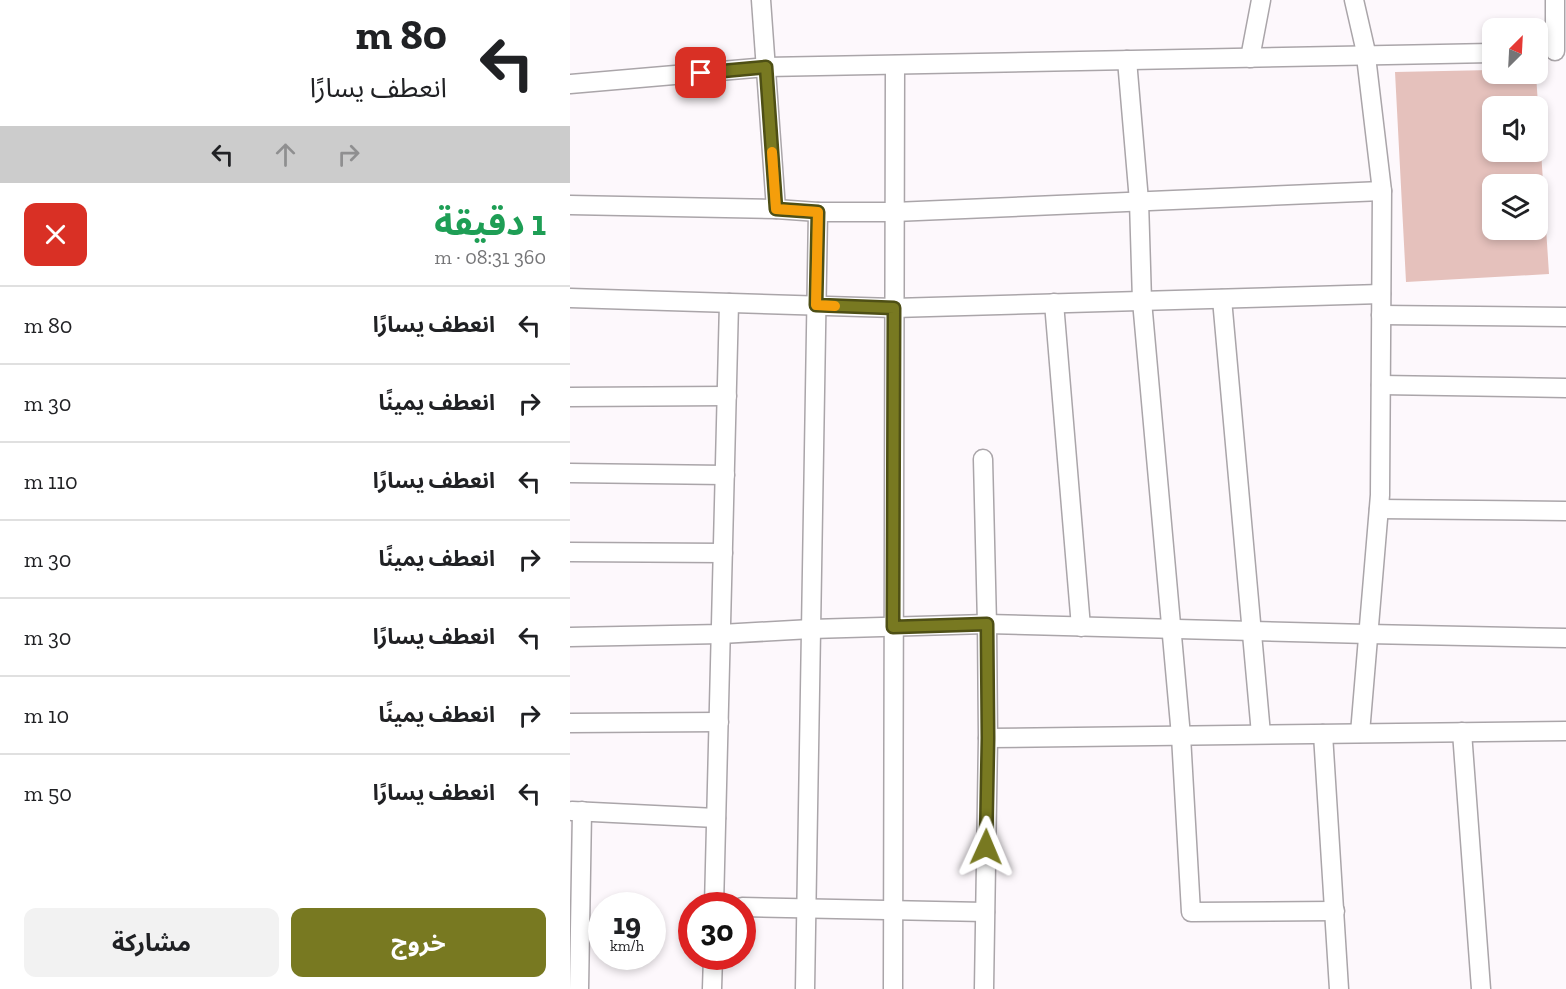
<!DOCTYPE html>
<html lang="ar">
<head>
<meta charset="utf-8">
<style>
  :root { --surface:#fff; --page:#f2f2f2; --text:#202124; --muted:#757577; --line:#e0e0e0; --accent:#787921 }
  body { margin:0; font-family:"Zilla Slab","Noto Sans Arabic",serif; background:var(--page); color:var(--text); direction:rtl; height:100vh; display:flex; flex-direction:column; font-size:22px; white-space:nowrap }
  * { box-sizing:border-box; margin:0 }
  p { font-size:20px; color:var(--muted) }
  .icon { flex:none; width:33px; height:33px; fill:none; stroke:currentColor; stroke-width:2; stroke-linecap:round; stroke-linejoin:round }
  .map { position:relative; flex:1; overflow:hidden; direction:ltr }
  .sheet { display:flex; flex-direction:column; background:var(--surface); width:570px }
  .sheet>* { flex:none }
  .hud { background:#fff; color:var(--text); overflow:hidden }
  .needle { width:39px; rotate:24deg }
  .controls { position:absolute; left:912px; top:18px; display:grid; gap:12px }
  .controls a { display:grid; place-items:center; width:66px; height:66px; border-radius:12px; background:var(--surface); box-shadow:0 3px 9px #0003; font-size:30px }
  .speed { position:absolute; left:18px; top:892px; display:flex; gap:12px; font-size:30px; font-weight:700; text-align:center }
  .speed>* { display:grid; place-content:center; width:78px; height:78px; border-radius:50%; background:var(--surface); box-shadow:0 3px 9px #0003; line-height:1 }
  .speed small { font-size:15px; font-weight:400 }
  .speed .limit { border:9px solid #d22; background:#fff; color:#111 }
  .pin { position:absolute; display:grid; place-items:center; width:51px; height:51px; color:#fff; margin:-26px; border-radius:12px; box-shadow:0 3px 9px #0006 }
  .me { position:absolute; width:66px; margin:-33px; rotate:1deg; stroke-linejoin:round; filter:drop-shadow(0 0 4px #0008) }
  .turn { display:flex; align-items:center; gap:21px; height:126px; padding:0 24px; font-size:27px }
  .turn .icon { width:78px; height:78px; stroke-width:2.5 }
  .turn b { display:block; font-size:42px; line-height:51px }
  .lanes { display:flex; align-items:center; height:57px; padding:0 24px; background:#0003; justify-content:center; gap:30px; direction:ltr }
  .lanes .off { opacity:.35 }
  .round { display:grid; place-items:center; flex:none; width:63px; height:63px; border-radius:12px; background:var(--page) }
  .head { display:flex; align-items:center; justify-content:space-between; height:102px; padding:0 24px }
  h1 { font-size:36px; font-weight:700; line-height:45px; color:#1e9e55 }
  .cta { display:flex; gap:12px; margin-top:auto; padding:12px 24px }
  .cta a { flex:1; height:69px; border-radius:12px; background:var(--accent); color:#fff; font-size:24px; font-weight:700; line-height:69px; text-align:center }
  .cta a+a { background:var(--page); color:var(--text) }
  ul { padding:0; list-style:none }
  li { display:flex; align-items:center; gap:18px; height:78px; padding:0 24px; border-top:2px solid var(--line) }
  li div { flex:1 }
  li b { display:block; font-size:22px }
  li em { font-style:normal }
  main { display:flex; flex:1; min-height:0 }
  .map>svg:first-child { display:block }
  .green { fill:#e5c1bc; fill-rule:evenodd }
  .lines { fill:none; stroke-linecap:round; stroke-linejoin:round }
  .street-casing { stroke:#aaa5a9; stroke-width:21 }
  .street { stroke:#fff; stroke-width:18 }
  .route-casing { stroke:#4e4f15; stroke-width:15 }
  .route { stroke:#787921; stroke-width:10 }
  .slow { stroke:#f59e0b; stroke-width:10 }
</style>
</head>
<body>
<main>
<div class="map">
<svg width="996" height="989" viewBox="0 0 996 989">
  <rect width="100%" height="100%" fill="#fdf8fc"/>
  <!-- green -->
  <path class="green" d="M922 70V74H966L979 274 836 282 825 72ZM922 106H968V152H922ZM922 184H968V230H922Z"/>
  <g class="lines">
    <!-- street casing -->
    <g class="street-casing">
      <g id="street">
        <path d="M191 0 206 209"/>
        <path d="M784 0 795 48 812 191 810 495 790 733"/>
        <path d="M985 0V51"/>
        <path d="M680 58 691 0"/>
        <path d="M557 60 569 201 572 301 611 736 621 912 765 911"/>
        <path d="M0 84 196 67 922 53"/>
        <path d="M0 205 206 209 248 212H324L812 191"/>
        <path d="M0 298 324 308 811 294"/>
        <path d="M652 299 691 734"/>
        <path d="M484 303 511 627"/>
        <path d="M811 315 996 317"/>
        <path d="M811 385 996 388"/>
        <path d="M0 397 157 396"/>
        <path d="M413 459 417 624 418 738 414 989"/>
        <path d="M0 473 155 475"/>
        <path d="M809 509 996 511"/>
        <path d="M0 552 153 553"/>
        <path d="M0 637 151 634 241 629 417 624 798 634 996 638"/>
        <path d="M0 723 149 722"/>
        <path d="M892 732 911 989"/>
        <path d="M753 734 769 989"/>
        <path d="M418 738 996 731"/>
        <path d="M2 811 146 818"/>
        <path d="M144 906 159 303"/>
        <path d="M172 907 415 912"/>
        <path d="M9 989 12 811"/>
        <path d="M142 989 143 957"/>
        <path d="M235 989 248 212"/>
        <path d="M323 989 325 65"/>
      </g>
    </g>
    <!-- street -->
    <use href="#street" class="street"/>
  </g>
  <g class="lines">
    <!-- route casing -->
    <g class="route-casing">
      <path id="route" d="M131 73 196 67 206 209 248 212 246 305 324 308 323 627 417 624 418 738 416 847"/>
    </g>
    <!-- route -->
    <use href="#route" class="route"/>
    <!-- slow -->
    <path class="slow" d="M202 152 206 209 248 212 246 305 265 306"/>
  </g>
</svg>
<div class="controls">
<a><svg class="needle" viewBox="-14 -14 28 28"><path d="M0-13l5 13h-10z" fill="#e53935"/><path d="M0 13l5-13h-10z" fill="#757577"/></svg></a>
<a><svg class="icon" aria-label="sound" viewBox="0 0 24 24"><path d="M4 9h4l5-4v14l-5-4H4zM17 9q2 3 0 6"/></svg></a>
<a><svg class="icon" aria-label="layers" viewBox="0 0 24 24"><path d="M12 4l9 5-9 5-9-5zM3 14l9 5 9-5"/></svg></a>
</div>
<div class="speed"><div>19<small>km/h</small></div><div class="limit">30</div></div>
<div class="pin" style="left:131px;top:73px;background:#d93025"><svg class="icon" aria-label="arrive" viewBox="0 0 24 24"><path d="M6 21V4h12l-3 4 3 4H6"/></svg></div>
<svg class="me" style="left:416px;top:847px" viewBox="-20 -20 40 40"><path d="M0-17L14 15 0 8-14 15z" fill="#787921" stroke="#fff" stroke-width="4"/></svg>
</div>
<section class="sheet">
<div class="hud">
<div class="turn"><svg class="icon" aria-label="left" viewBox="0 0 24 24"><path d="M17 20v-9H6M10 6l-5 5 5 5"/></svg><div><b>80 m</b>انعطف يسارًا</div></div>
<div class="lanes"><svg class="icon" aria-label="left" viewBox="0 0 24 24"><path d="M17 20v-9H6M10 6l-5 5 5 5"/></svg><svg class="icon off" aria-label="ahead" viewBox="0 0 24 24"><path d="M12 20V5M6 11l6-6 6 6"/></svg><svg class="icon off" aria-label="right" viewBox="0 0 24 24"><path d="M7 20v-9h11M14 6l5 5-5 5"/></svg></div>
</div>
<div class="head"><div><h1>1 دقيقة</h1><p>360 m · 08:31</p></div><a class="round" style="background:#d93025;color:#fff"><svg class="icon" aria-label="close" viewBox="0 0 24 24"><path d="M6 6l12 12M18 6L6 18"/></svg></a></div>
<ul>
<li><svg class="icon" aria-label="left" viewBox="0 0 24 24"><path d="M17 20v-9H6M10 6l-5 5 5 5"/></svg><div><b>انعطف يسارًا</b></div><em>80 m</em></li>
<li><svg class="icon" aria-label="right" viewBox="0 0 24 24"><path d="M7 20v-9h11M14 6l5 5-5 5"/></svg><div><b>انعطف يمينًا</b></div><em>30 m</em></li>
<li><svg class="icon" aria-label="left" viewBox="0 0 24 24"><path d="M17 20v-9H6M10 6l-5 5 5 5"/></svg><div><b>انعطف يسارًا</b></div><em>110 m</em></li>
<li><svg class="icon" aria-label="right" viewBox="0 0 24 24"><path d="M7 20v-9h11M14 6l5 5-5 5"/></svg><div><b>انعطف يمينًا</b></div><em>30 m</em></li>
<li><svg class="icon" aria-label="left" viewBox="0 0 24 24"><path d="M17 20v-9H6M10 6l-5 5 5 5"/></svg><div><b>انعطف يسارًا</b></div><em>30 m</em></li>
<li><svg class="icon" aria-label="right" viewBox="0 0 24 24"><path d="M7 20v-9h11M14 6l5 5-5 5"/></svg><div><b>انعطف يمينًا</b></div><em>10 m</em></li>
<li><svg class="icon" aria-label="left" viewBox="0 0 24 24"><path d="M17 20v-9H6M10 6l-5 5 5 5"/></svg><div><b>انعطف يسارًا</b></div><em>50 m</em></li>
</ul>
<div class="cta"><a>خروج</a><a>مشاركة</a></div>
</section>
</main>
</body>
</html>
